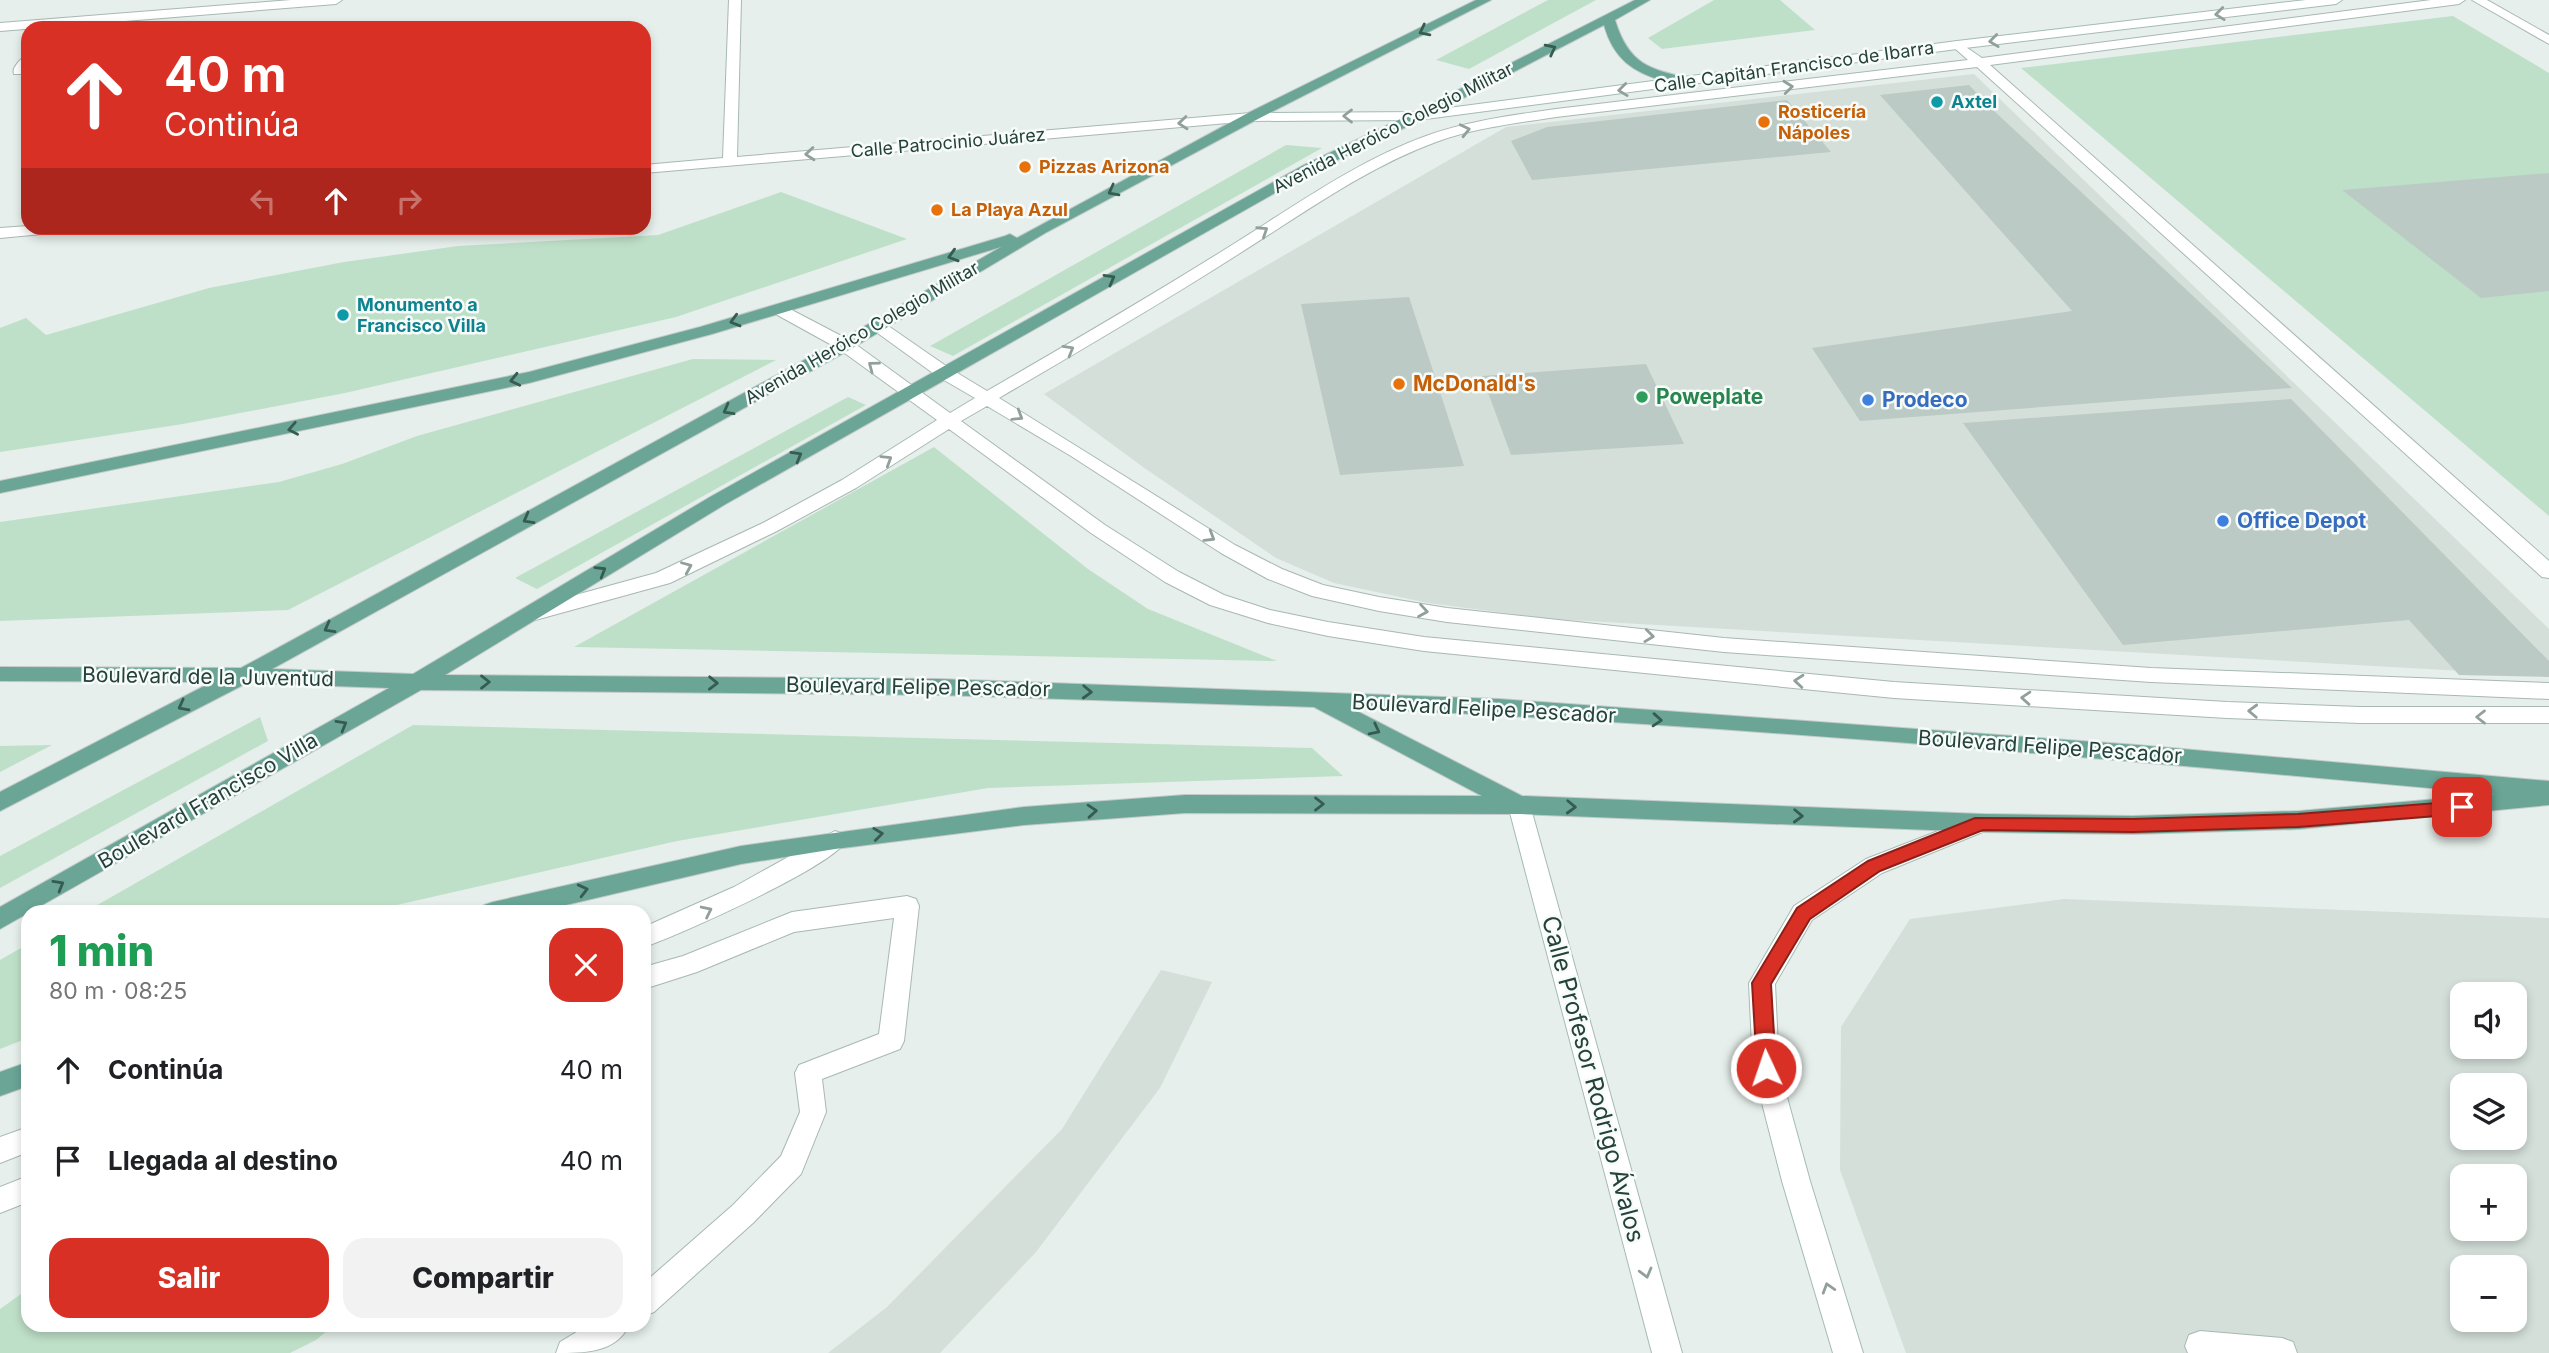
<!DOCTYPE html>
<html lang="es">
<head>
<meta charset="utf-8">
<style>
  :root { --surface:#fff; --page:#f2f2f2; --text:#202124; --muted:#757577; --accent:#d93025 }
  body { margin:0; font-family:Inter,sans-serif; background:var(--page); color:var(--text); height:100vh; display:flex; flex-direction:column; font-size:26px; white-space:nowrap }
  * { box-sizing:border-box; margin:0 }
  p { font-size:23px; color:var(--muted) }
  .icon { flex:none; width:38px; height:38px; fill:none; stroke:currentColor; stroke-width:2; stroke-linecap:round; stroke-linejoin:round }
  .map { position:relative; flex:1; overflow:hidden }
  .panel { position:absolute; left:21px; top:905px; width:630px; height:427px; display:flex; flex-direction:column; background:var(--surface); border-radius:21px; box-shadow:0 4px 10px #0003 }
  .panel>* { flex:none }
  .banner { position:absolute; left:21px; top:21px; width:630px; height:214px; border-radius:21px; box-shadow:0 4px 10px #0003; background:#d93025; color:#fff; overflow:hidden }
  .tools { position:absolute; left:2450px; top:982px; display:grid; gap:14px }
  .tools a { display:grid; place-items:center; width:77px; height:77px; border-radius:14px; background:var(--surface); box-shadow:0 4px 10px #0003; font-size:35px }
  .pin { position:absolute; display:grid; place-items:center; width:60px; height:60px; color:#fff; margin:-30px; border-radius:14px; box-shadow:0 4px 10px #0006 }
  .me { position:absolute; width:77px; margin:-38px; rotate:357deg; stroke-linejoin:round; filter:drop-shadow(0 0 5px #0008) }
  .turn { display:flex; align-items:center; gap:24px; height:147px; padding:0 28px; font-size:32px }
  .turn .icon { width:91px; height:91px; stroke-width:2.5 }
  .turn b { display:block; font-size:49px; line-height:60px }
  .lanes { display:flex; align-items:center; height:66px; padding:0 28px; background:#0003; justify-content:center; gap:35px; direction:ltr }
  .lanes .off { opacity:.35 }
  .round { display:grid; place-items:center; flex:none; width:74px; height:74px; border-radius:21px; background:var(--page) }
  .headline { display:flex; align-items:center; justify-content:space-between; height:119px; padding:0 28px }
  h1 { font-size:42px; font-weight:800; line-height:52px; color:#1e9e55 }
  .action { display:flex; gap:14px; margin-top:auto; padding:14px 28px }
  .action a { flex:1; height:80px; border-radius:21px; background:var(--accent); color:#fff; font-size:28px; font-weight:800; line-height:80px; text-align:center }
  .action a+a { background:var(--page); color:var(--text) }
  ul { padding:0; list-style:none }
  li { display:flex; align-items:center; gap:21px; height:91px; padding:0 28px }
  li div { flex:1 }
  li b { display:block; font-size:26px }
  li em { font-style:normal }
  .map>svg:first-child { display:block }
  .built { fill:#d4dfda; fill-rule:evenodd }
  .green { fill:#bfe0c8 }
  .building { fill:#bbcac4 }
  .lines { fill:none; stroke-linecap:round; stroke-linejoin:round }
  .lane-casing { stroke:#a8b8b2; stroke-width:2 }
  .street-casing { stroke:#a8b8b2; stroke-width:2 }
  .secondary-casing { stroke:#a4bbb3; stroke-width:2 }
  .primary-casing { stroke:#c2cac8; stroke-width:2 }
  .lane { fill:#fff; fill-rule:evenodd }
  .street { fill:#fff; fill-rule:evenodd }
  .secondary { fill:#fff; fill-rule:evenodd }
  .primary { fill:#6aa596; fill-rule:evenodd }
  .oneway { stroke:#92a09c }
  .oneway2 { stroke:#365b51 }
  .route { fill:#d93025; stroke:#8d1f18; stroke-width:2 }
  .culture-dot { fill:#0f9aa8; stroke:#f7fbf9; stroke-width:2.5 }
  .food-dot { fill:#e8710a; stroke:#f7fbf9; stroke-width:2.5 }
  .leisure-dot { fill:#2e9e5b; stroke:#f7fbf9; stroke-width:2.5 }
  .shop-dot { fill:#3f7fe0; stroke:#f7fbf9; stroke-width:2.5 }
  .labels { text-anchor:middle; stroke-width:5; stroke-linejoin:round; paint-order:stroke }
  .far-street-label { font-size:18px; fill:#24423a; stroke:#f7fbf9 }
  .far-culture-label { font-size:18px; font-weight:bold; fill:#0d838f; stroke:#f7fbf9; text-anchor:start }
  .far-food-label { font-size:18px; font-weight:bold; fill:#c56008; stroke:#f7fbf9; text-anchor:start }
  .food-label { font-size:21px; font-weight:bold; fill:#c56008; stroke:#f7fbf9; text-anchor:start }
  .leisure-label { font-size:21px; font-weight:bold; fill:#27864d; stroke:#f7fbf9; text-anchor:start }
  .shop-label { font-size:21px; font-weight:bold; fill:#366cbe; stroke:#f7fbf9; text-anchor:start }
  .street-label { font-size:21px; fill:#24423a; stroke:#f7fbf9 }
  .near-street-label { font-size:24px; fill:#24423a; stroke:#f7fbf9 }
</style>
</head>
<body>
<div class="map">
<svg width="2549" height="1353" viewBox="0 0 2549 1353">
  <rect width="100%" height="100%" fill="#e6efeb"/>
  <!-- built -->
  <g class="built">
    <path d="M1974 74 2549 629V676L1552 619 1428 603 1334 583 1276 558 1143 467 1044 394 1506 127Z"/>
    <path d="M2064 899 2549 918V1353H1906L1840 1170 1841 1027 1910 919ZM2462 994H2515V1046H2462ZM2462 1085H2515V1138H2462ZM2462 1176H2515V1228H2462ZM2462 1267H2515V1320H2462Z"/>
    <path d="M1161 970 1212 982 1160 1088 1036 1252 940 1353H828L887 1307 1062 1129Z"/>
  </g>
  <!-- green -->
  <g class="green">
    <path d="M1548 0H1596L1469 69 1436 60Z"/>
    <path d="M1714 0H1780L1815 30 1662 49 1648 38Z"/>
    <path d="M2453 16 2549 73V516L2021 68Z"/>
    <path d="M1286 145 1322 148 953 356 930 346Z"/>
    <path d="M781 192 907 239 676 317 345 393 183 424 0 452V328L26 318 46 335 209 288 344 262 458 246 658 235Z"/>
    <path d="M693 359 776 360 288 610 0 621V522L279 482 342 464 417 436Z"/>
    <path d="M848 397 866 405 537 589 515 578Z"/>
    <path d="M934 447 1088 569 1148 609 1277 661 574 647Z"/>
    <path d="M260 717 268 741 0 888V856Z"/>
    <path d="M413 725 1312 748 1343 776 988 788 677 841 366 912H85Z"/>
    <path d="M52 745 0 772V746Z"/>
    <path d="M28 944V1038L0 1049V960Z"/>
    <path d="M28 1289V1325H334L316 1340 290 1353H0V1309Z"/>
  </g>
  <!-- building -->
  <g class="building">
    <path d="M1969 85 1993 110 2292 388 1860 421 1812 348 2072 311 1880 95Z"/>
    <path d="M1787 100 1831 152 1532 180 1511 141 1547 127Z"/>
    <path d="M2549 173V291L2481 298 2342 190Z"/>
    <path d="M1409 297 1464 466 1340 475 1301 304Z"/>
    <path d="M1646 364 1684 444 1511 455 1482 376Z"/>
    <path d="M2291 399 2549 661V677L2459 675 2409 620 2123 645 1963 423Z"/>
  </g>
  <g class="lines">
    <!-- lane casing -->
    <g class="lane-casing">
      <g id="lane">
        <path d="M28 55V68L24 74H14C11 68 22 57 28 55Z"/>
        <path d="M835 831 843 834 847 840C832 867 679 935 644 947V927L734 887Z"/>
        <path d="M28 1127V1152L0 1163V1137Z"/>
        <path d="M2200 1331 2282 1338 2293 1342 2297 1353H2188L2185 1346 2189 1335Z"/>
      </g>
    </g>
    <!-- street casing -->
    <g class="street-casing">
      <g id="street">
        <path d="M291 0H342L336 4 0 31V23Z"/>
        <path d="M729 0H741L737 157 1251 113 1258 117 1251 121 644 173V165L723 158Z"/>
        <path d="M2431 0H2465L2459 4 1990 65 2549 561V578L2542 577 1977 67 1556 117C1517 123 1474 128 1436 142 1365 168 1301 215 1237 255 1159 305 1079 351 999 398L1235 545 1282 569 1323 585 1379 597 1447 608 1724 638 2151 668 2549 683V699L2151 682 1724 652 1447 622 1379 611 1312 596 1268 579 1221 553 1071 456 987 406 961 421 1105 525 1179 572 1224 595 1270 610 1328 622 1424 637 1894 682 2227 702 2360 707H2549V723H2360L2227 718 1894 698 1424 651 1328 636 1268 623 1210 605 1165 582 1091 533 949 429 856 488 777 531 670 583 528 622 521 620 518 615 521 610 656 573 763 523 842 480 937 420 839 349 772 312 770 309 772 306H784L851 341 950 413 975 398 937 376 872 329 870 326 872 323H884L949 368 987 391C1066 345 1146 299 1224 250 1289 210 1354 162 1426 136 1467 121 1514 115 1556 109L1968 60 1951 45 1957 41 1982 58Z"/>
        <path d="M2472 0H2487L2549 35V44Z"/>
        <path d="M28 226V228H61L53 233 0 238V228Z"/>
        <path d="M907 896 916 899 919 906 904 1041 900 1049 822 1079 826 1112 801 1174 753 1223 654 1312 644 1316V1283L733 1205 781 1156 800 1112 795 1073 799 1065 879 1034 894 918 794 932 697 972 644 989V967L683 956 792 912Z"/>
        <path d="M28 1176V1202L0 1213V1187Z"/>
        <path d="M588 1325H629C616 1353 584 1353 556 1353L560 1342Z"/>
      </g>
    </g>
    <!-- secondary casing -->
    <g class="secondary-casing">
      <g id="secondary">
        <path d="M2306 0H2342L2336 4 1957 49 1418 120 1251 121 1244 117 1251 113 1418 112 1957 41Z"/>
        <path d="M1519 796 1527 799 1530 805 1682 1353H1652L1508 805 1511 799Z"/>
        <path d="M1982 814 1990 817 1993 823 1990 829 1882 873 1812 920 1775 984 1779 1068 1810 1181 1863 1353H1833L1782 1181 1753 1068 1749 983 1794 906 1866 859Z"/>
      </g>
    </g>
    <!-- primary casing -->
    <g class="primary-casing">
      <g id="primary">
        <path d="M1476 0H1491L1256 120 1047 232 851 349 272 669 413 674 710 497 1302 166 1413 113 1635 0H1650L1615 20C1629 65 1649 69 1692 79V85C1683 86 1674 83 1665 81 1633 73 1613 58 1604 25L1423 119 1312 172 724 505 445 675 938 679 1499 699 2137 745 2549 781V805L2299 829 2133 834 1982 832 1519 814 1185 813 1024 825 835 849 741 864 536 912H481L484 905 493 902 741 846 1024 807 1185 795 1482 796 1314 707 938 695 421 690 0 929V907L389 688 247 683 0 811V792L212 682 0 681V667L241 668 839 341 1001 247 712 334 529 383 0 493V481L529 372 700 327 1005 236 1010 234 1017 238 1246 114ZM1351 708C1733 725 2115 759 2495 794L2299 811 2133 816 1982 814 1522 796Z"/>
        <path d="M28 1062V1086L0 1096V1072Z"/>
      </g>
    </g>
    <!-- lane -->
    <use href="#lane" class="lane"/>
    <!-- street -->
    <use href="#street" class="street"/>
    <!-- secondary -->
    <use href="#secondary" class="secondary"/>
    <!-- primary -->
    <use href="#primary" class="primary"/>
  </g>
  <!-- one-way arrows -->
  <defs><path id="oneway-chevron" d="M-2-3.5L2.5 0L-2 3.5" fill="none" stroke-width="1.6" stroke-linecap="round" stroke-linejoin="round" transform="scale(1.75)"/></defs>
  <g class="oneway">
    <use href="#oneway-chevron" transform="translate(2220 14) rotate(173)"/>
    <use href="#oneway-chevron" transform="translate(1994 41) rotate(173)"/>
    <use href="#oneway-chevron" transform="translate(1788 87) rotate(-6)"/>
    <use href="#oneway-chevron" transform="translate(1623 90) rotate(173)"/>
    <use href="#oneway-chevron" transform="translate(1348 116) rotate(180)"/>
    <use href="#oneway-chevron" transform="translate(1183 123) rotate(175)"/>
    <use href="#oneway-chevron" transform="translate(1465 130) rotate(-13)"/>
    <use href="#oneway-chevron" transform="translate(810 154) rotate(175)"/>
    <use href="#oneway-chevron" transform="translate(1263 231) rotate(-33)"/>
    <use href="#oneway-chevron" transform="translate(1069 350) rotate(-30)"/>
    <use href="#oneway-chevron" transform="translate(873 366) rotate(-143)"/>
    <use href="#oneway-chevron" transform="translate(1018 416) rotate(32)"/>
    <use href="#oneway-chevron" transform="translate(887 460) rotate(-32)"/>
    <use href="#oneway-chevron" transform="translate(1210 537) rotate(31)"/>
    <use href="#oneway-chevron" transform="translate(687 567) rotate(-23)"/>
    <use href="#oneway-chevron" transform="translate(1423 611) rotate(9)"/>
    <use href="#oneway-chevron" transform="translate(1649 636) rotate(7)"/>
    <use href="#oneway-chevron" transform="translate(1799 681) rotate(-175)"/>
    <use href="#oneway-chevron" transform="translate(2026 698) rotate(-176)"/>
    <use href="#oneway-chevron" transform="translate(2253 711) rotate(-178)"/>
    <use href="#oneway-chevron" transform="translate(2481 717) rotate(180)"/>
    <use href="#oneway-chevron" transform="translate(707 911) rotate(-26)"/>
    <use href="#oneway-chevron" transform="translate(1646 1273) rotate(75)"/>
    <use href="#oneway-chevron" transform="translate(1828 1288) rotate(-107)"/>
  </g>
  <g class="oneway2">
    <use href="#oneway-chevron" transform="translate(1424 31) rotate(153)"/>
    <use href="#oneway-chevron" transform="translate(1551 49) rotate(-27)"/>
    <use href="#oneway-chevron" transform="translate(1113 191) rotate(152)"/>
    <use href="#oneway-chevron" transform="translate(953 256) rotate(163)"/>
    <use href="#oneway-chevron" transform="translate(1110 279) rotate(-29)"/>
    <use href="#oneway-chevron" transform="translate(735 321) rotate(164)"/>
    <use href="#oneway-chevron" transform="translate(515 380) rotate(167)"/>
    <use href="#oneway-chevron" transform="translate(728 410) rotate(151)"/>
    <use href="#oneway-chevron" transform="translate(293 429) rotate(169)"/>
    <use href="#oneway-chevron" transform="translate(797 456) rotate(-30)"/>
    <use href="#oneway-chevron" transform="translate(528 519) rotate(151)"/>
    <use href="#oneway-chevron" transform="translate(601 571) rotate(-31)"/>
    <use href="#oneway-chevron" transform="translate(329 628) rotate(151)"/>
    <use href="#oneway-chevron" transform="translate(485 682)"/>
    <use href="#oneway-chevron" transform="translate(713 683) rotate(1)"/>
    <use href="#oneway-chevron" transform="translate(1087 692) rotate(2)"/>
    <use href="#oneway-chevron" transform="translate(183 706) rotate(152)"/>
    <use href="#oneway-chevron" transform="translate(1657 720) rotate(4)"/>
    <use href="#oneway-chevron" transform="translate(342 725) rotate(-30)"/>
    <use href="#oneway-chevron" transform="translate(1375 730) rotate(27)"/>
    <use href="#oneway-chevron" transform="translate(1319 804)"/>
    <use href="#oneway-chevron" transform="translate(1571 807) rotate(2)"/>
    <use href="#oneway-chevron" transform="translate(1092 811) rotate(-4)"/>
    <use href="#oneway-chevron" transform="translate(1798 816) rotate(2)"/>
    <use href="#oneway-chevron" transform="translate(878 834) rotate(-7)"/>
    <use href="#oneway-chevron" transform="translate(59 885) rotate(-30)"/>
    <use href="#oneway-chevron" transform="translate(583 890) rotate(-14)"/>
  </g>
  <!-- route -->
  <path class="route" d="M2462 801 2468 803 2471 807 2468 812 2462 814 2298 827 2133 832 1983 830 1880 871 1810 919 1771 984 1776 1068 1773 1074 1766 1077 1759 1074 1757 1068 1752 983 1797 908 1868 861 1975 818 2133 819 2298 814Z"/>
  <!-- markers -->
  <g class="culture-dot">
    <circle cx="1937" cy="102" r="7"/>
    <circle cx="343" cy="315" r="7"/>
  </g>
  <g class="food-dot">
    <circle cx="1764" cy="122" r="7"/>
    <circle cx="1025" cy="167" r="7"/>
    <circle cx="937" cy="210" r="7"/>
    <circle cx="1399" cy="384" r="7"/>
  </g>
  <circle class="leisure-dot" cx="1642" cy="397" r="7"/>
  <g class="shop-dot">
    <circle cx="1868" cy="400" r="7"/>
    <circle cx="2223" cy="521" r="7"/>
  </g>
  <g class="labels">
    <!-- far-street labels -->
    <g class="far-street-label">
      <text transform="translate(1794 67) rotate(-8)" y="6">Calle Capitán Francisco de Ibarra</text>
      <text transform="translate(1393 128) rotate(-27)" y="6">Avenida Heróico Colegio Militar</text>
      <text transform="translate(948 143) rotate(-5)" y="6">Calle Patrocinio Juárez</text>
      <text transform="translate(862 333) rotate(-30)" y="6">Avenida Heróico Colegio Militar</text>
    </g>
    <!-- far-culture labels -->
    <g class="far-culture-label">
      <text x="1951" y="108">Axtel</text>
      <text x="357" y="311">Monumento a<tspan x="357" dy="21">Francisco Villa</tspan></text>
    </g>
    <!-- far-food labels -->
    <g class="far-food-label">
      <text x="1778" y="118">Rosticería<tspan x="1778" dy="21">Nápoles</tspan></text>
      <text x="1039" y="173">Pizzas Arizona</text>
      <text x="951" y="216">La Playa Azul</text>
    </g>
    <!-- food labels -->
    <g class="food-label">
      <text x="1413" y="391">McDonald's</text>
    </g>
    <!-- leisure labels -->
    <g class="leisure-label">
      <text x="1656" y="404">Poweplate</text>
    </g>
    <!-- shop labels -->
    <g class="shop-label">
      <text x="1882" y="407">Prodeco</text>
      <text x="2237" y="528">Office Depot</text>
    </g>
    <!-- street labels -->
    <g class="street-label">
      <text transform="translate(208 677) rotate(1)" y="7">Boulevard de la Juventud</text>
      <text transform="translate(918 687) rotate(1)" y="7">Boulevard Felipe Pescador</text>
      <text transform="translate(1484 709) rotate(3)" y="7">Boulevard Felipe Pescador</text>
      <text transform="translate(2050 747) rotate(4)" y="7">Boulevard Felipe Pescador</text>
      <text transform="translate(208 801) rotate(-30)" y="7">Boulevard Francisco Villa</text>
    </g>
    <!-- near-street labels -->
    <g class="near-street-label">
      <text transform="translate(1593 1079) rotate(75)" y="8">Calle Profesor Rodrigo Ávalos</text>
    </g>
  </g>
</svg>
<div class="tools">
<a><svg class="icon" aria-label="sound" viewBox="0 0 24 24"><path d="M4 9h4l5-4v14l-5-4H4zM17 9q2 3 0 6"/></svg></a>
<a><svg class="icon" aria-label="layers" viewBox="0 0 24 24"><path d="M12 4l9 5-9 5-9-5zM3 14l9 5 9-5"/></svg></a>
<a>+</a>
<a>−</a>
</div>
<div class="pin" style="left:2462px;top:807px;background:#d93025"><svg class="icon" aria-label="arrive" viewBox="0 0 24 24"><path d="M6 21V4h12l-3 4 3 4H6"/></svg></div>
<svg class="me" style="left:1766px;top:1068px" viewBox="-20 -20 40 40"><circle r="17" fill="#d93025" stroke="#fff" stroke-width="3"/><path d="M0-11L8 9 0 5-8 9z" fill="#fff"/></svg>
<div class="banner">
<div class="turn"><svg class="icon" aria-label="ahead" viewBox="0 0 24 24"><path d="M12 20V5M6 11l6-6 6 6"/></svg><div><b>40 m</b>Continúa</div></div>
<div class="lanes"><svg class="icon off" aria-label="left" viewBox="0 0 24 24"><path d="M17 20v-9H6M10 6l-5 5 5 5"/></svg><svg class="icon" aria-label="ahead" viewBox="0 0 24 24"><path d="M12 20V5M6 11l6-6 6 6"/></svg><svg class="icon off" aria-label="right" viewBox="0 0 24 24"><path d="M7 20v-9h11M14 6l5 5-5 5"/></svg></div>
</div>
<section class="panel">
<div class="headline"><div><h1>1 min</h1><p>80 m · 08:25</p></div><a class="round" style="background:#d93025;color:#fff"><svg class="icon" aria-label="close" viewBox="0 0 24 24"><path d="M6 6l12 12M18 6L6 18"/></svg></a></div>
<ul>
<li><svg class="icon" aria-label="ahead" viewBox="0 0 24 24"><path d="M12 20V5M6 11l6-6 6 6"/></svg><div><b>Continúa</b></div><em>40 m</em></li>
<li><svg class="icon" aria-label="arrive" viewBox="0 0 24 24"><path d="M6 21V4h12l-3 4 3 4H6"/></svg><div><b>Llegada al destino</b></div><em>40 m</em></li>
</ul>
<div class="action"><a>Salir</a><a>Compartir</a></div>
</section>
</div>
</body>
</html>
